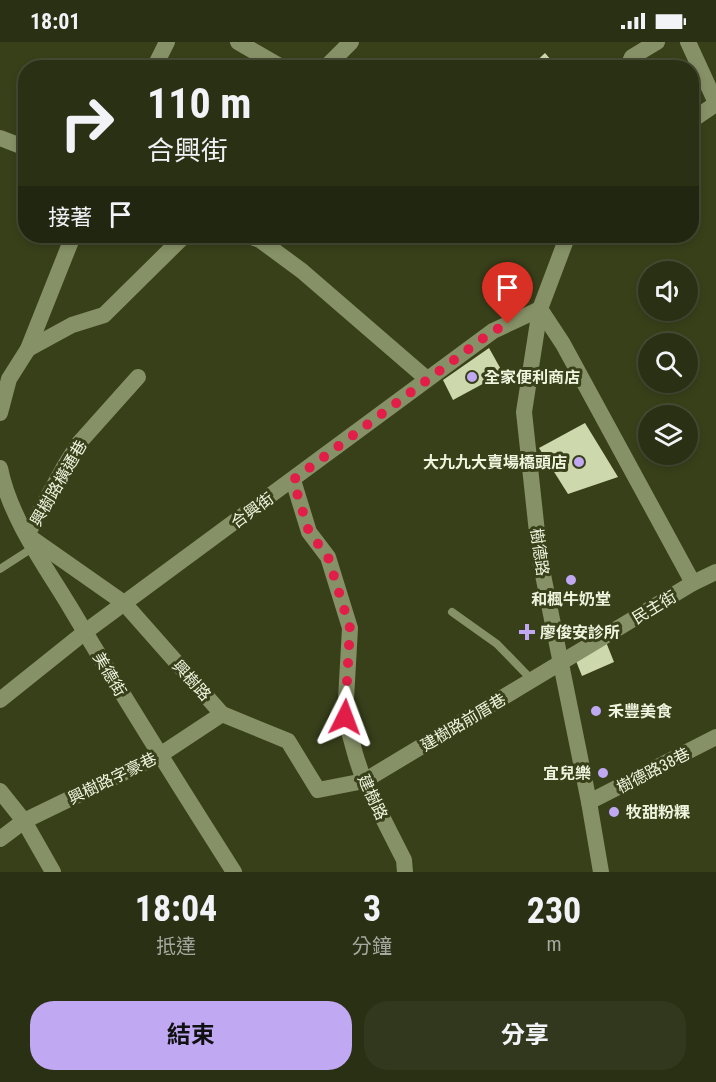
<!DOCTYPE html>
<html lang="zh-TW">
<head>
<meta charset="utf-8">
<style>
  :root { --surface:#2a3014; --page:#32381d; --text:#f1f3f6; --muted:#a5a9a0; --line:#464b34; --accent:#c1a8f3 }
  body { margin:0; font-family:"Roboto Condensed","Noto Sans TC",sans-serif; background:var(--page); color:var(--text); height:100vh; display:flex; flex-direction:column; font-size:22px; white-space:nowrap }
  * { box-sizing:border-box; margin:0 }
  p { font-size:20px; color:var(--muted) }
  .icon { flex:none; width:33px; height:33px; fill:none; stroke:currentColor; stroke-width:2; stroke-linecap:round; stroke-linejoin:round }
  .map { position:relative; height:830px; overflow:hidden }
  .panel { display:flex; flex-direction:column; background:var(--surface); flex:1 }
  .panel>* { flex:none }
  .top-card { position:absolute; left:18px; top:18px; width:681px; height:183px; border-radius:24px; box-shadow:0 3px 9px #0003,0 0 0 2px var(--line); background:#2a3014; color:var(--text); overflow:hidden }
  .fabs { position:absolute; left:638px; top:219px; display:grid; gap:12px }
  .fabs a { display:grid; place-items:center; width:60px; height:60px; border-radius:50%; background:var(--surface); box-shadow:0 3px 9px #0003,0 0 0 2px var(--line); font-size:30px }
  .pin { position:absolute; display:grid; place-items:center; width:51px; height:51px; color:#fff; margin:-62px -26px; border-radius:50% 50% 50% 0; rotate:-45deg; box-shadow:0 0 6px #0007 }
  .pin .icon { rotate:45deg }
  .me { position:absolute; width:66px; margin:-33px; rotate:3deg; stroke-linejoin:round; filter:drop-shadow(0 0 4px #0008) }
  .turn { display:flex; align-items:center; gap:21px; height:126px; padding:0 30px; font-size:27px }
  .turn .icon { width:78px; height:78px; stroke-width:2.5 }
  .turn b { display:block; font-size:42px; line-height:51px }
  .then { display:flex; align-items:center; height:57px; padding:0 30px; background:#0003; gap:12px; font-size:22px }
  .eta { display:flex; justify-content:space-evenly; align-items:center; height:102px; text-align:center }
  .eta b { font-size:36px; font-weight:700; line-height:42px }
  .cta { display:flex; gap:12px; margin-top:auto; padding:12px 30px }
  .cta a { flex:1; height:69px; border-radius:24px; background:var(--accent); color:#111; font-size:24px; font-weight:700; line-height:69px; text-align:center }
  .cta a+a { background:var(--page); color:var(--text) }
  .status { display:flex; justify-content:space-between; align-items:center; height:42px; padding:0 30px; background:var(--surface); direction:ltr }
  .status svg { height:16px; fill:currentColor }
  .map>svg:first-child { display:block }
  .building { fill:#cdd9ad }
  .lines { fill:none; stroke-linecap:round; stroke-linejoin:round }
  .service { stroke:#869167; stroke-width:8 }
  .minor { stroke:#869167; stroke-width:16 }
  .route { stroke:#e11d48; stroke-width:10; stroke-dasharray:0 18 }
  .poi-dot { fill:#c1a8f3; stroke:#38401a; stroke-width:2 }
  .labels { text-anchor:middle; stroke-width:6; stroke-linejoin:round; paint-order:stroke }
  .poi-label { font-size:16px; font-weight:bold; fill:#eef4de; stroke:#38401a; text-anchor:start }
  .street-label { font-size:16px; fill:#eef4de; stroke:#38401a }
</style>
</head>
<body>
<div class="status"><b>18:01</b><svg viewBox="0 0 49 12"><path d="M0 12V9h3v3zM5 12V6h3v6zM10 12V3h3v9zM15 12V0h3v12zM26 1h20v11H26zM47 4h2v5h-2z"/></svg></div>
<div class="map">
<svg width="716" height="830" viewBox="0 0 716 830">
  <rect width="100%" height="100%" fill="#38401a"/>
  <!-- building -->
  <g class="building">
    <path d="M545 11 558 26H529Z"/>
    <path d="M489 306 503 331 453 358 443 338Z"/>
    <path d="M585 381 618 435 568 452 539 406Z"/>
    <path d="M606 600 614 620 582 634 574 614Z"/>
  </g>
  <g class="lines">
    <!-- service -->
    <g class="service">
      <path d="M255 26 262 14"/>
      <path d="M0 527 34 505"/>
      <path d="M452 570 497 602 532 638"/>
    </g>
    <!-- minor -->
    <g class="minor">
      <path d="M238 0 283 26"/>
      <path d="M688 0 716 61"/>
      <path d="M154 26 167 0"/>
      <path d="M325 26 351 0"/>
      <path d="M627 26 632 15 657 0"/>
      <path d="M692 78 716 62"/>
      <path d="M0 96 26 106"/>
      <path d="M248 194 260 198 302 229 427 337"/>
      <path d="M571 194 566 198 540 267 524 370 540 518 589 760 601 830"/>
      <path d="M28 307 72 283 104 273 184 194"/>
      <path d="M138 335 79 401 64 425 27 493 124 561 222 672 288 699 318 748 364 739 693 541 716 530"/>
      <path d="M0 371 9 337 28 307 73 194"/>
      <path d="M0 426C10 476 44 522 70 565 123 654 178 742 234 830"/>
      <path d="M293 438 309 490 328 515 350 586 345 675 356 715 364 739 404 818 405 830"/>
      <path d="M0 658 85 590 493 289 540 267 563 302 693 541"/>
      <path d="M0 749 24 779 53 830"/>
      <path d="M589 760 716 695"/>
      <path d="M0 797 24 779 160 713 222 672"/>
    </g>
  </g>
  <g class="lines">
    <!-- route -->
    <path class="route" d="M345 675 350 586 328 515 309 490 293 438 493 289 508 282"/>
  </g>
  <!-- markers -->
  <g class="poi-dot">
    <circle cx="472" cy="335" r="6"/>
    <circle cx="579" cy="420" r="6"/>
    <circle cx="571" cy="538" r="6"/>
    <path d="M524 581h6v6h6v6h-6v6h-6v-6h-6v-6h6z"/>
    <circle cx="596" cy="669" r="6"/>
    <circle cx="603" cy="731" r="6"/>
    <circle cx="614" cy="770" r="6"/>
  </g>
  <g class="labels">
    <!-- poi labels -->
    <g class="poi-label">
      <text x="484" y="341">全家便利商店</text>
      <text x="567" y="426" text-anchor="end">大九九大賣場橋頭店</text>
      <text x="571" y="563" text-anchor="middle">和楓牛奶堂</text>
      <text x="540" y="596">廖俊安診所</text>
      <text x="608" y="675">禾豐美食</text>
      <text x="591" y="737" text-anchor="end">宜兒樂</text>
      <text x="626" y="776">牧甜粉粿</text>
    </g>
    <!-- street labels -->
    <g class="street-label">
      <text transform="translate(58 441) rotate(-60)" y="6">興樹路橫通巷</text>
      <text transform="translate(252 468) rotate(-36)" y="6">合興街</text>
      <text transform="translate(540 510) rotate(82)" y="6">樹德路</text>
      <text transform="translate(654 565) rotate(-31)" y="6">民主街</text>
      <text transform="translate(110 632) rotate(59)" y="6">美德街</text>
      <text transform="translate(192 638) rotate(48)" y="6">興樹路</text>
      <text transform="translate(463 680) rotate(-31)" y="6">建樹路前厝巷</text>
      <text transform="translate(653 728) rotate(-27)" y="6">樹德路38巷</text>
      <text transform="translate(112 736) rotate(-26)" y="6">興樹路字豪巷</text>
      <text transform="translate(373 755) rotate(65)" y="6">建樹路</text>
    </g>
  </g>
</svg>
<div class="fabs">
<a><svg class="icon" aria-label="sound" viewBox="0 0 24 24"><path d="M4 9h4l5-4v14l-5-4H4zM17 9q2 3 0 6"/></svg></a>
<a><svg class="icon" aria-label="search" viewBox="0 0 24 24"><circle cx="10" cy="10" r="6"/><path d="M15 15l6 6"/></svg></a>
<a><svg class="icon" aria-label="layers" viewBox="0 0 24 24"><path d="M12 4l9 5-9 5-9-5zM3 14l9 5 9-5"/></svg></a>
</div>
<div class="pin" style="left:508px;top:282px;background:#d93025"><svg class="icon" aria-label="arrive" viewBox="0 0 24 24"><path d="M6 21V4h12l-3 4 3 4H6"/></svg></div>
<svg class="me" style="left:345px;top:675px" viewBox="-20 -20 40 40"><path d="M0-17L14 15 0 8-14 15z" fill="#e11d48" stroke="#fff" stroke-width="4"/></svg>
<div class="top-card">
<div class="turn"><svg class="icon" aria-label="right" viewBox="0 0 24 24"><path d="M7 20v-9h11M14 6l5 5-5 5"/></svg><div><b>110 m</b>合興街</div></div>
<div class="then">接著<svg class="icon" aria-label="arrive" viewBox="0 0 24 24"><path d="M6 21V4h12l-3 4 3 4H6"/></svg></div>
</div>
</div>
<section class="panel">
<div class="eta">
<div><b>18:04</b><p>抵達</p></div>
<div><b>3</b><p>分鐘</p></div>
<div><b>230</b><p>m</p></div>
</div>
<div class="cta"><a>結束</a><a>分享</a></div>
</section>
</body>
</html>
